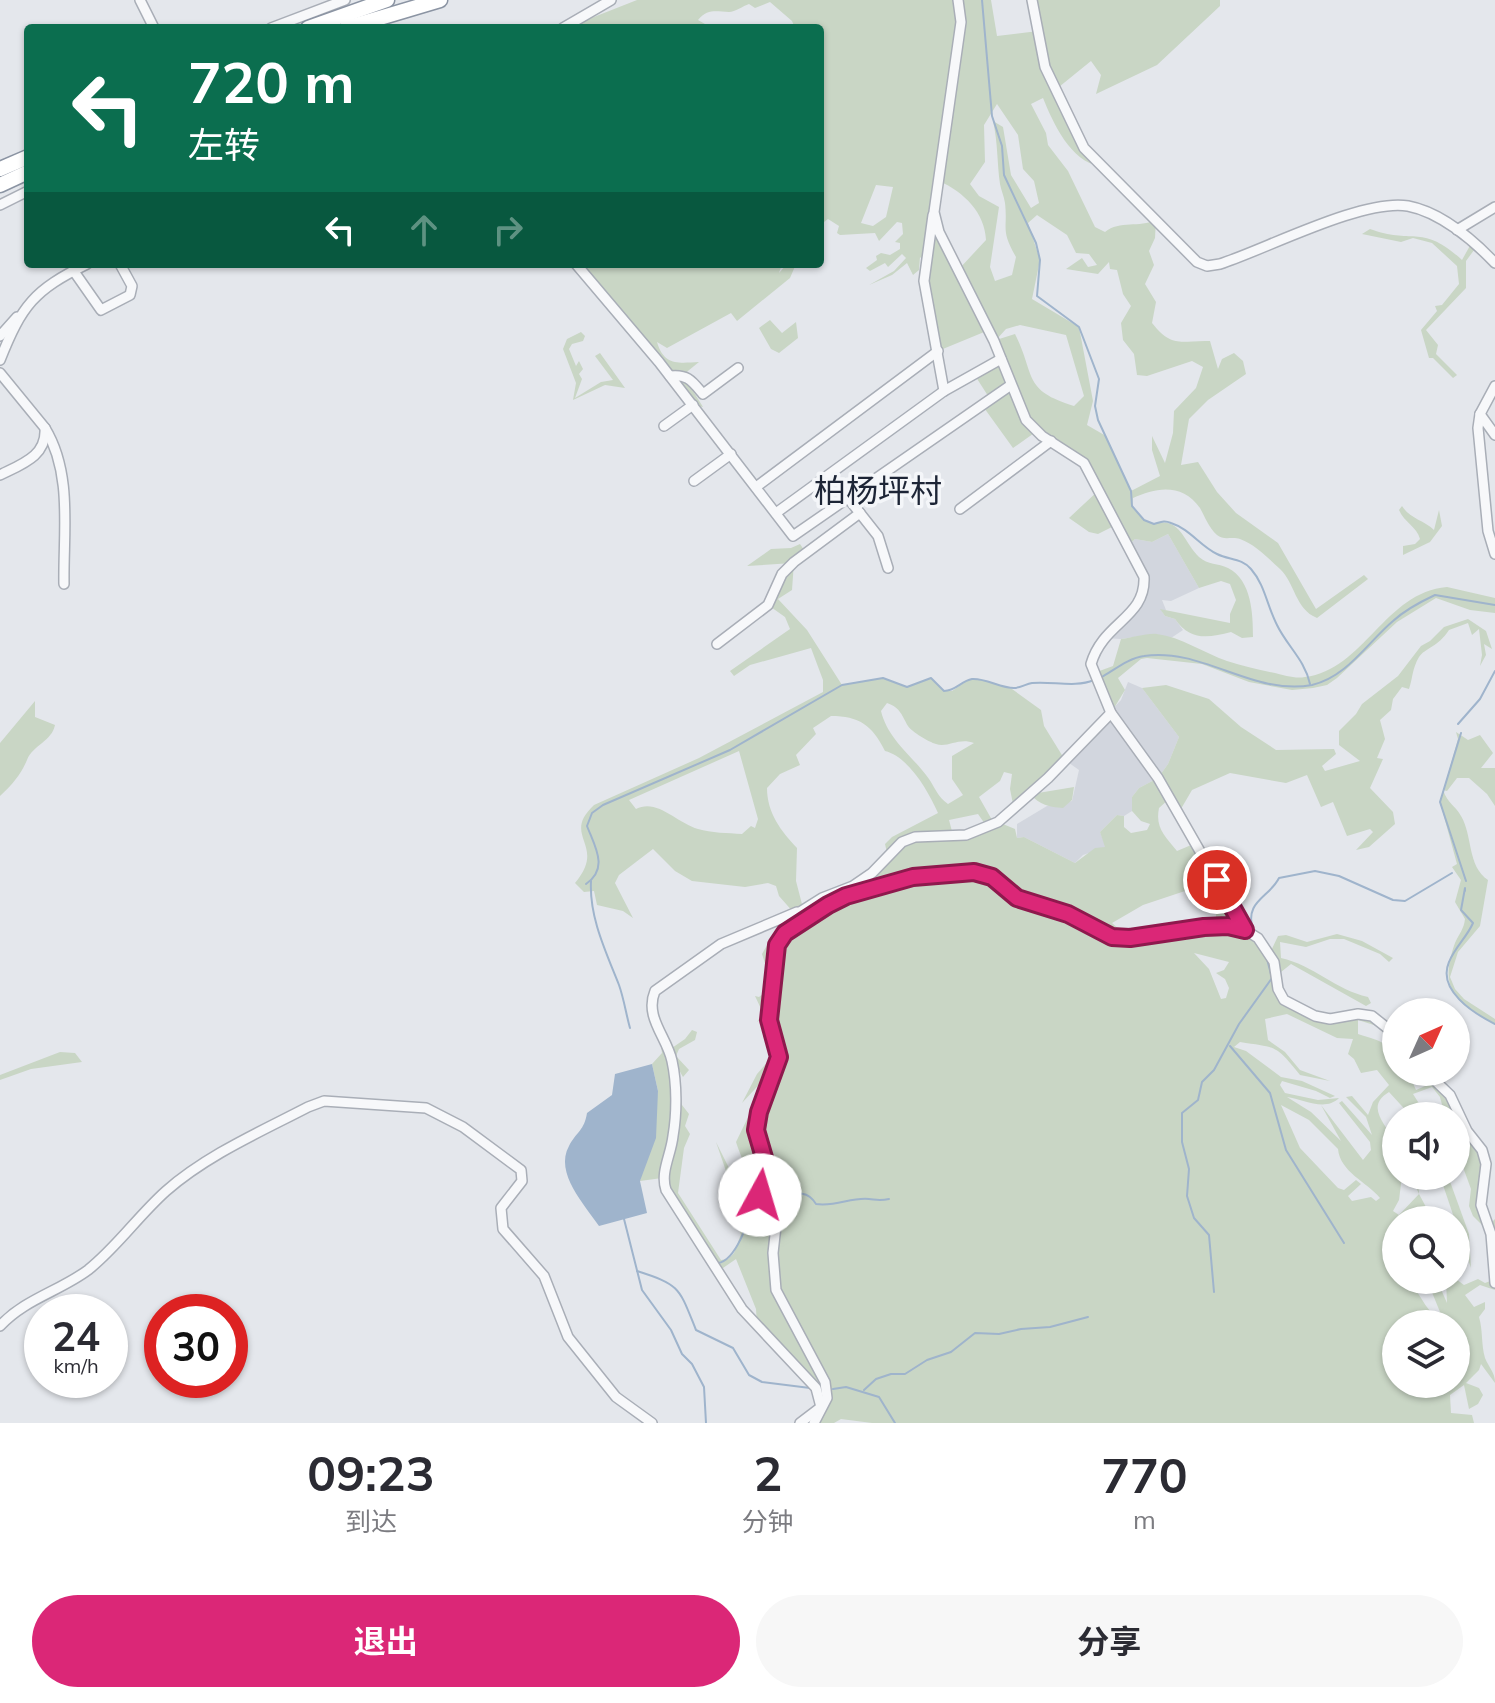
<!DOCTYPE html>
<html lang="zh">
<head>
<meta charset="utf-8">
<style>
  :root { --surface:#fff; --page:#f7f7f7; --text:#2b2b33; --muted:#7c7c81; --accent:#db2777 }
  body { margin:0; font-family:Mulish,"Noto Sans SC",sans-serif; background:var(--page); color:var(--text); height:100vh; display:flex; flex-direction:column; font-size:30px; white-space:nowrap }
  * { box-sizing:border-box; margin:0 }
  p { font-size:26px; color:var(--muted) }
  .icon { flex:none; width:44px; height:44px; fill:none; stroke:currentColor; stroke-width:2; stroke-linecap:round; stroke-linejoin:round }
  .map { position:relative; height:1423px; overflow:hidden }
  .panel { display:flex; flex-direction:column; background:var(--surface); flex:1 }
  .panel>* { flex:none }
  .hud { position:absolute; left:24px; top:24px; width:800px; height:244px; border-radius:8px; box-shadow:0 2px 6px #0004; background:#0b6e4f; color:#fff; overflow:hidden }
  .needle { width:52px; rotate:45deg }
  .buttons { position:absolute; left:1382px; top:998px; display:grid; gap:16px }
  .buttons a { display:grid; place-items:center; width:88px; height:88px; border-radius:50%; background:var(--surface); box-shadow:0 2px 6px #0004; font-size:40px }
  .speed { position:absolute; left:24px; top:1294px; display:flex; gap:16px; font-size:40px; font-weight:700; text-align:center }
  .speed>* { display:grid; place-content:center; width:104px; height:104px; border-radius:50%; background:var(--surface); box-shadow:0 2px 6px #0004; line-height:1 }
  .speed small { font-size:20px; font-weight:400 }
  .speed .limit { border:12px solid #d22; background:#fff; color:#111 }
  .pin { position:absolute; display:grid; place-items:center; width:68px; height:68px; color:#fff; margin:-34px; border:4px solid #fff; border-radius:50%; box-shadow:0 2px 8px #0007 }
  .me { position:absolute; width:88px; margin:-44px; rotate:6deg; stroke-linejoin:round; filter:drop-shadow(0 0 6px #0008) }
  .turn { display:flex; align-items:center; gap:28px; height:168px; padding:0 32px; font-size:36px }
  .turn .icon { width:104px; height:104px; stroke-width:2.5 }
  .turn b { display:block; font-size:56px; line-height:68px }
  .lanes { display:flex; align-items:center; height:76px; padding:0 32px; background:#0003; justify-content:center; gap:40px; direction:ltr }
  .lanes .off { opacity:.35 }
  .eta { display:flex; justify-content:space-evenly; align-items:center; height:136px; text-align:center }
  .eta b { font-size:48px; font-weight:700; line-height:56px }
  .action { display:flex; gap:16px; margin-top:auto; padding:16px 32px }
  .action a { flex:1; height:92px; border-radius:48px; background:var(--accent); color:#fff; font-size:32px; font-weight:700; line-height:92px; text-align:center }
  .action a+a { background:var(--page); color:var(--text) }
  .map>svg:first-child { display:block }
  .built { fill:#d2d6de }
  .green { fill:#c9d6c5; fill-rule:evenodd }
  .water { fill:#9fb4cc }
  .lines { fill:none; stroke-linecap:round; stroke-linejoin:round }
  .stream { stroke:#9fb4cc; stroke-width:2 }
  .minor-casing { stroke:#a9aeb7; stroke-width:12 }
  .highway-casing { stroke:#8b94a3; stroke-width:17 }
  .minor { stroke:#f7f8fa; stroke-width:9 }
  .highway { stroke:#fff; stroke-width:14 }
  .route-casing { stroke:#8e194d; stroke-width:20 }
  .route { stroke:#db2777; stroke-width:14 }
  .labels { text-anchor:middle; stroke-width:7; stroke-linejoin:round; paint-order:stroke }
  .quarter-label { font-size:32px; fill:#1d2536; stroke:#f4f6f9 }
</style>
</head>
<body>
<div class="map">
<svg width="1495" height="1423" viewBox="0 0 1495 1423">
  <rect width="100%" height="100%" fill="#e4e7ec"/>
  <!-- built -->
  <g class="built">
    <path d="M1168 534 1199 588 1171 601 1162 600 1166 610H1161L1165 616 1175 619 1183 630 1171 638 1155 634 1121 639 1103 638 1135 609 1144 577 1128 546 1135 539 1152 542Z"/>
    <path d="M1128 682 1142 688 1179 737 1168 764 1158 778 1139 788 1132 797V811L1124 816 1117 815 1100 832 1106 847 1083 855 1075 863 1024 837 1017 838V824L1047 806 1072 801 1079 770 1065 760 1121 700Z"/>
  </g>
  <!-- green -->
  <g class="green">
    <path d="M637 0H991L997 36 1038 31 1032 0H1220V6L1157 65 1096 94 1101 75 1091 61 1054 91 1100 166C1071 162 1053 123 1043 98L1031 104 1046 133 1048 145 1068 171 1095 227 1105 232C1120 220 1139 228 1156 220L1155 238 1149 251 1154 265 1145 284 1156 302 1152 323C1173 349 1180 340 1210 341L1218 369 1222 359 1234 353 1243 361 1246 374 1208 400 1189 419 1181 465 1198 462 1217 492 1236 513 1278 543 1316 609 1364 575 1368 579 1317 618C1295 609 1295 583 1280 569 1268 558 1256 545 1240 539 1232 536 1224 541 1217 535 1209 528 1205 517 1200 508 1183 483 1156 487 1133 498L1132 506 1143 520 1154 524C1180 516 1183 541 1199 557 1208 565 1218 563 1228 568 1252 580 1253 615 1253 637L1242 638 1231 632C1208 638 1190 641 1175 619L1165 616 1160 609 1230 623V614L1236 600 1230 584 1221 581 1199 588 1168 534 1152 542 1135 539 1128 546 1116 525 1098 534 1089 532 1069 518 1099 490 1084 463 1037 431 1013 448 982 405 990 399 974 374 1001 359 989 330 938 351 926 263 920 257 919 270 913 275 907 263 892 275 869 285 894 271 906 258 902 254 888 267 885 263 870 271 866 268 877 260 876 256 881 253 890 255 900 249V243L895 242 903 234 902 223 897 222 879 241 875 233 840 235 837 233 839 226 828 219 820 225V28H795L792 21 770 2 755 8 749 4C743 6 735 12 729 12 717 12 708 8 698 20L705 24 700 28H566ZM997 104 1018 135 1023 169 1034 181 1039 203 1031 208 1011 175 1003 127 993 121C998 143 997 163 1000 184 1001 190 1004 196 1005 203 1008 230 1000 229 1016 257L1012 275 995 281 990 267 999 207 979 196 970 184 985 162 984 125ZM939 181C964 192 985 213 986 240L959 269 934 212ZM876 185 893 187 886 217 873 226 861 223ZM1037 215 1067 235 1076 253 1089 254 1097 265 1088 267 1082 258 1066 269 1098 274 1109 262 1110 269 1117 270 1123 294 1131 306 1121 323 1123 340 1134 354 1137 375 1147 376 1192 361 1203 367 1196 388 1174 411 1173 433 1165 463 1152 436V450L1160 476 1131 491 1106 436 1087 425 1093 401 1079 327 1032 299 1040 260 1028 223ZM1020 325 1066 335 1084 396 1074 406C1022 390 1036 376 1015 334L996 340 1006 329Z"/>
    <path d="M1370 229C1413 245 1422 223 1462 260L1472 242 1477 246 1466 261V288L1426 330 1438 345 1436 354 1457 375 1453 378 1433 358H1429L1421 330 1437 311 1435 306 1442 305 1459 284 1457 266 1432 243 1413 238 1401 242 1362 234Z"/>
    <path d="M576 264H782L779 273 787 264H796L790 278 737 321 731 313 667 348 657 342C664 366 678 363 699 362L683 375 703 407 693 405Z"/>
    <path d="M770 320 782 333 796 322 798 338 779 353 771 349 759 328Z"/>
    <path d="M581 332 585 336 583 341 572 344 569 349 576 366 579 361 583 369 579 374 582 379 575 398 601 382 613 380 595 356 600 353 625 388 605 385 573 400 576 383 563 349 567 339Z"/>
    <path d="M1402 506C1410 519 1424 520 1434 530L1439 510 1442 526 1430 542 1403 555V546L1415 544 1420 539C1417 527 1404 522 1399 510Z"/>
    <path d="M800 544 806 553 794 562 792 590 778 599 807 630 842 685 883 678 907 687 931 678 944 691H952L968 680H984L1012 689 1041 710 1044 726 1065 760 1032 794 1074 787 1072 800 1063 808C1049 807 1040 805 1030 794L1014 809 1010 789 1012 774 1004 772 1000 781 979 797 992 820 985 824 978 814 949 820 953 835 998 822 1015 829 1017 838 1024 837 1075 863 1095 848 1105 847 1100 832 1117 815 1124 816V827L1131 833 1147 830 1150 824 1141 821 1132 811V797L1139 788 1158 778 1168 764 1179 737 1142 688 1166 685 1209 699 1241 727 1276 750 1334 749 1336 754 1322 766 1325 771 1360 761 1339 745V731L1356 714 1362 704 1398 676 1421 646 1430 641 1444 627 1468 619 1486 631 1492 649 1484 644 1486 655 1480 666 1482 655 1479 629 1472 635 1468 623 1449 630C1438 647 1425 648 1419 657 1412 669 1413 677 1409 689L1402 687 1393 699 1391 710 1380 720 1385 739 1377 758 1383 759 1370 788 1393 812 1395 824 1369 847 1356 850 1373 832 1370 829 1347 836 1333 802 1321 807 1307 775 1286 783 1230 773 1192 790 1178 814 1169 799 1159 808C1155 828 1165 836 1177 851L1196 843 1245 930 1270 953 1278 936 1286 935 1307 942 1337 934 1362 941 1393 958 1389 962 1380 954 1344 939H1330L1306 947 1280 942 1281 958C1313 965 1336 990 1368 997L1371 1003 1366 1006 1291 964 1276 976 1284 1000 1315 1016H1372L1396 1035V1045L1377 1026 1358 1020V1034C1383 1042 1396 1043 1396 1072H1408L1416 1090 1432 1083 1420 1072H1426L1438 1083 1482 1150V1189L1489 1225 1495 1219V1263L1491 1234 1473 1216 1469 1206 1471 1189 1464 1170V1151L1456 1140V1116H1445L1440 1097 1432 1087 1413 1094 1427 1116H1411L1389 1092C1364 1107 1387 1124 1394 1142 1398 1152 1396 1165 1396 1176H1402L1399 1200 1393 1211 1399 1215 1419 1194 1411 1176H1418L1419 1194 1433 1220H1426L1421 1214 1415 1220H1396V1247L1388 1251 1385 1262 1396 1270V1280H1407C1418 1289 1422 1303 1432 1313L1440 1312 1427 1280H1437L1447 1303 1446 1280 1456 1279 1464 1285 1478 1279 1485 1283 1493 1280 1495 1290 1480 1285 1465 1295 1474 1307 1485 1302V1309L1479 1317C1483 1330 1481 1344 1485 1358 1489 1368 1495 1372 1495 1383L1481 1364 1479 1370 1466 1383 1479 1388 1483 1395 1478 1404 1469 1409 1464 1385 1450 1395 1451 1413 1472 1415 1474 1423H872L841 1419 834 1423H814L821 1401 757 1324 756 1309 736 1259 723 1268 714 1265 662 1178 640 1181 658 1091 652 1064 662 1053 661 1046 666 1043 669 1050 685 1039 692 1030 697 1032 695 1040 679 1049 676 1056 689 1070 683 1077 679 1070 674 1074 682 1105 689 1114 685 1126 690 1134 684 1148 678 1193 721 1260 728 1259 734 1253 741 1234 730 1213 727 1174 716 1142 730 1170 739 1201C756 1183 742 1161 736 1142L769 1074 742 1103 757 1074 777 1051 768 1014 757 1022 763 1013 755 996 759 997C774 986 767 970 762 954L778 926 757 931 794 913 779 896 776 886 768 883 745 887 692 881 675 871 653 849 619 875 615 883 633 918 623 911 597 905 594 891 584 892 575 883C608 844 560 837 594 805L699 758 823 692V680L811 648 750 665 734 676 730 671 790 629 785 617 768 605 793 563 747 566 771 549 791 548ZM887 703C901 708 902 716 908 726 912 732 929 742 936 744 948 748 959 737 974 743L952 756V779L963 795 948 804C938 797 935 788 929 779 912 755 888 740 881 711ZM831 716C859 716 872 725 885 751 909 757 928 791 938 813L892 837 885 844 888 857 853 886 803 908 796 881 797 848C781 831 767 813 767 788L780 774 800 765 796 755 816 734 813 728ZM739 751 758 819 755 828 751 826 742 834C728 833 711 833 698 829 677 823 657 798 636 809L629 800ZM1200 886H1212L1217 906 1215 926 1184 922 1120 930 1112 923 1143 905ZM1194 953 1229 962 1224 970 1216 973 1225 979 1229 988 1226 998 1221 999 1209 969ZM1287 1014 1337 1038 1353 1039 1348 1054 1354 1059 1361 1073 1377 1070 1389 1085 1373 1102 1368 1115 1352 1096 1346 1097 1366 1117 1372 1135 1342 1101 1339 1103 1370 1142 1371 1150 1363 1160 1321 1105 1341 1141 1311 1112 1287 1097C1303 1099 1325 1112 1339 1098L1318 1100 1285 1093 1280 1085 1282 1081 1316 1091 1330 1098 1335 1096 1302 1081 1281 1077 1246 1051 1234 1047 1240 1042C1277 1048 1275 1044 1300 1075L1330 1081 1300 1070 1285 1052 1268 1040 1265 1019ZM1281 1105 1309 1120 1338 1149C1340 1172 1367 1182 1380 1198L1376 1201 1371 1197 1352 1201 1348 1196 1361 1184 1356 1180 1344 1190 1338 1188 1300 1148ZM1396 1324H1456V1384H1396Z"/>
    <path d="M1447 587 1495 598V613L1470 610 1436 598 1397 622 1337 678 1327 685 1313 688 1292 690 1249 682 1202 664 1147 658 1141 659 1118 678 1125 690 1111 713 1094 673 1113 666 1121 639C1132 638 1146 633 1157 634 1181 637 1204 653 1227 661 1242 666 1259 670 1275 673 1284 675 1295 679 1305 677 1364 670 1385 592 1447 587Z"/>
    <path d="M35 701V717L55 725C52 741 33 745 27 760 21 774 13 784 0 796V743Z"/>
    <path d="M1456 732 1468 740 1480 735 1493 753 1481 768H1495V806L1487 794 1469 778H1457L1447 791 1443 790C1448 804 1455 805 1461 816 1473 836 1467 866 1488 880L1480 926 1458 952 1450 977 1455 989 1464 999 1495 1019V1024C1453 1003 1439 987 1455 943 1459 934 1464 929 1465 919L1455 902 1461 880 1452 867 1457 864 1440 802 1458 739Z"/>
    <path d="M60 1052 75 1053 82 1062 31 1069 0 1080V1075Z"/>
    <path d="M1440 1176H1448L1469 1234 1471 1268Z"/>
  </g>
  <!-- water -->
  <path class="water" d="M652 1064 658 1091 656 1138 640 1181 647 1213 599 1226C585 1205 554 1173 569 1146 577 1131 584 1131 587 1113L612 1095 615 1074Z"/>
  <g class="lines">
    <!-- stream -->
    <g class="stream">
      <path d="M982 0 992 116 1002 146 1004 175 1036 243 1040 260 1037 296 1079 327 1099 379 1095 406 1098 420 1131 491 1132 506 1144 520 1154 524C1161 522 1164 520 1171 523 1190 529 1200 546 1217 554 1229 560 1242 558 1251 569 1265 585 1267 606 1277 625 1287 646 1305 660 1310 684"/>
      <path d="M1100 678C1113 671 1128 658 1144 656 1202 647 1253 696 1312 685 1347 677 1367 643 1393 621 1405 610 1420 602 1435 595L1495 605"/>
      <path d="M1458 724 1480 699 1495 671"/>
      <path d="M1461 733 1440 802 1466 881"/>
      <path d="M591 881C589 917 606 952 619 985 624 999 626 1014 630 1028"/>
      <path d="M586 884C609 868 595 847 587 826L592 813 603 805 730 750 842 685 883 678 907 687 931 678 944 691C956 691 961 681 972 679 986 678 1000 688 1014 688 1020 688 1026 684 1032 683 1053 681 1075 688 1094 680"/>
      <path d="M1465 891V888L1461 910 1473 923C1467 937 1455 947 1449 962 1437 990 1473 1013 1495 1024"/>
      <path d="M1253 930C1244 901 1269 898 1279 878L1315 871 1339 876 1393 900 1405 901 1452 873"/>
      <path d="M1230 1046 1270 1093 1286 1150 1344 1243"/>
      <path d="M766 1198C784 1202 803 1182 816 1204 836 1207 851 1197 869 1199 878 1200 880 1201 889 1199"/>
      <path d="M624 1219 642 1290 671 1330 682 1354 692 1364 704 1387 706 1423"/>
      <path d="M718 1263C735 1261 751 1220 751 1203L755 1198"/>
      <path d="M637 1271C681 1285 679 1288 696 1330L733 1348 749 1375 762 1382 810 1388"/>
      <path d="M1214 1292 1209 1235 1194 1218 1187 1196 1189 1169 1182 1142V1113L1198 1100 1202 1082 1214 1070 1239 1024 1272 978 1267 959"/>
      <path d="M833 1389 846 1387 879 1397 895 1423"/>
      <path d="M864 1390 876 1379 891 1374H905L927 1360 951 1352 975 1333 999 1334 1021 1329 1050 1327 1088 1317"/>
    </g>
    <!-- minor casing -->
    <g class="minor-casing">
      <g id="minor">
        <path d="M140 0 154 28"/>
        <path d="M958 0 961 22 934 212 939 232 994 341 1026 420 1042 436 1084 463 1144 577C1146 618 1103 622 1091 664L1111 713 1158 778 1245 930"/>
        <path d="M1032 0 1045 67 1084 148 1197 262 1207 266 1220 264C1266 249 1364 198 1408 206 1440 212 1473 240 1495 263"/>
        <path d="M271 28 345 0"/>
        <path d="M563 28 611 0"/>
        <path d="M0 205 28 191"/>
        <path d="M933 215 924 281 944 391"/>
        <path d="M1457 230 1495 207"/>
        <path d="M576 264 659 362 793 536 1011 385"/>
        <path d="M73 270 101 310 130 295 132 286 120 264"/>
        <path d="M0 336 17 317"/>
        <path d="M0 360C22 305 34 290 87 264"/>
        <path d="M0 373 45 428C47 456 22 464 0 475"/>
        <path d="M670 376C688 374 692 381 703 394L738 368"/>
        <path d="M1495 386 1480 414 1478 428 1488 531 1495 554"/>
        <path d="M1480 414 1495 435"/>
        <path d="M664 426 693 405"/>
        <path d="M45 428C73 474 63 533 64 584"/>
        <path d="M694 481 731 454"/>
        <path d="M756 487 938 351"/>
        <path d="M848 498 878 536 888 568"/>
        <path d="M960 509 1051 441"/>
        <path d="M776 513 944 391 1001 359"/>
        <path d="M717 644 768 605 782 574 794 562 860 513"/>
        <path d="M797 912 721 944 655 991C644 1017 667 1037 672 1061 677 1084 677 1113 673 1136 671 1155 660 1172 666 1190L742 1309 816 1388 821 1407"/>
        <path d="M795 915 822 898 853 886 872 873 902 842 915 837 966 835 998 822 1048 778 1111 713"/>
        <path d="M1426 1072 1450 1095 1467 1131 1482 1150 1486 1164 1481 1205 1491 1234 1495 1283"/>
        <path d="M0 1326C25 1299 60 1291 88 1270 117 1247 138 1216 166 1191 207 1155 260 1132 308 1107L324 1101 426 1108 463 1127 521 1170 522 1181 501 1208 503 1229 544 1276 568 1337 616 1397 652 1423"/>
        <path d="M800 1423 821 1407"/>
        <path d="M814 1423 827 1398 825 1382 776 1290 773 1253 776 1226 765 1210 760 1195 765 1161 756 1130 759 1112 779 1057 769 1020 777 945 785 933 806 917 846 896 867 889 913 877 974 872 992 877 1017 898 1068 914 1112 937 1130 938 1204 927 1228 926 1245 930 1258 938 1274 962 1278 989 1284 1000 1315 1016 1330 1019 1358 1014 1372 1016 1396 1035"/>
      </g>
    </g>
    <!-- highway casing -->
    <g class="highway-casing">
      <g id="highway">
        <path d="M308 28 387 0"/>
        <path d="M346 28 440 0"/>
        <path d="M0 169 28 157"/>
        <path d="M0 185 28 172"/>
      </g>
    </g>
    <!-- minor -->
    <use href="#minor" class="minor"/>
    <!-- highway -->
    <use href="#highway" class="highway"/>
  </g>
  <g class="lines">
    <!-- route casing -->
    <g class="route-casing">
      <path id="route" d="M760 1195 765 1161 756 1130 759 1112 779 1057 769 1020 777 945 785 933 828 905 846 896 913 877 974 872 992 877 1017 898 1068 914 1112 937 1130 938 1204 927 1228 926 1245 930 1217 880"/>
    </g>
    <!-- route -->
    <use href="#route" class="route"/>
  </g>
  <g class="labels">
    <!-- quarter labels -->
    <g class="quarter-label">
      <text x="878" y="502">柏杨坪村</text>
    </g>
  </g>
</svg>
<div class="buttons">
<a><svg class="needle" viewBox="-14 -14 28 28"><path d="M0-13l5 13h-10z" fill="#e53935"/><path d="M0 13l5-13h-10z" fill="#7c7c81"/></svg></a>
<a><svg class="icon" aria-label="sound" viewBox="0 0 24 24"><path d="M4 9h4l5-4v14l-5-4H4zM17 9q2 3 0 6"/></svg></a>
<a><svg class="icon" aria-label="search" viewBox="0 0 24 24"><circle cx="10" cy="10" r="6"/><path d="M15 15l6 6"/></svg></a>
<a><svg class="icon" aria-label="layers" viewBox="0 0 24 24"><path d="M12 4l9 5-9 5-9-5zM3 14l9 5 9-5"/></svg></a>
</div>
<div class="speed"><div>24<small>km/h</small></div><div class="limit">30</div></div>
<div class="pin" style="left:1217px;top:880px;background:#d93025"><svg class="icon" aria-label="arrive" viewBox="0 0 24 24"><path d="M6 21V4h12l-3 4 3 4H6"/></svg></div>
<svg class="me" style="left:760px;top:1195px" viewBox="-20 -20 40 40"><circle r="19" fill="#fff"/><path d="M0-13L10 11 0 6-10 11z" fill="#db2777"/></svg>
<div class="hud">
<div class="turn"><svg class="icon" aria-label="left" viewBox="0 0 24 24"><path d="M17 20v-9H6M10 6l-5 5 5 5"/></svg><div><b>720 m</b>左转</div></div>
<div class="lanes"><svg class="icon" aria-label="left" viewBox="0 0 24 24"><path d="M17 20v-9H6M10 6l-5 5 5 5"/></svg><svg class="icon off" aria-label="ahead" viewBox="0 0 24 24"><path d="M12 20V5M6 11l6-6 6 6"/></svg><svg class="icon off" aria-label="right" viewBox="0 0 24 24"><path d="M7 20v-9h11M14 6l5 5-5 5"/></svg></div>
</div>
</div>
<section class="panel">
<div class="eta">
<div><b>09:23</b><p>到达</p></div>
<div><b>2</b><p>分钟</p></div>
<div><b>770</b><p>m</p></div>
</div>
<div class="action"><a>退出</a><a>分享</a></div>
</section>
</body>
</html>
